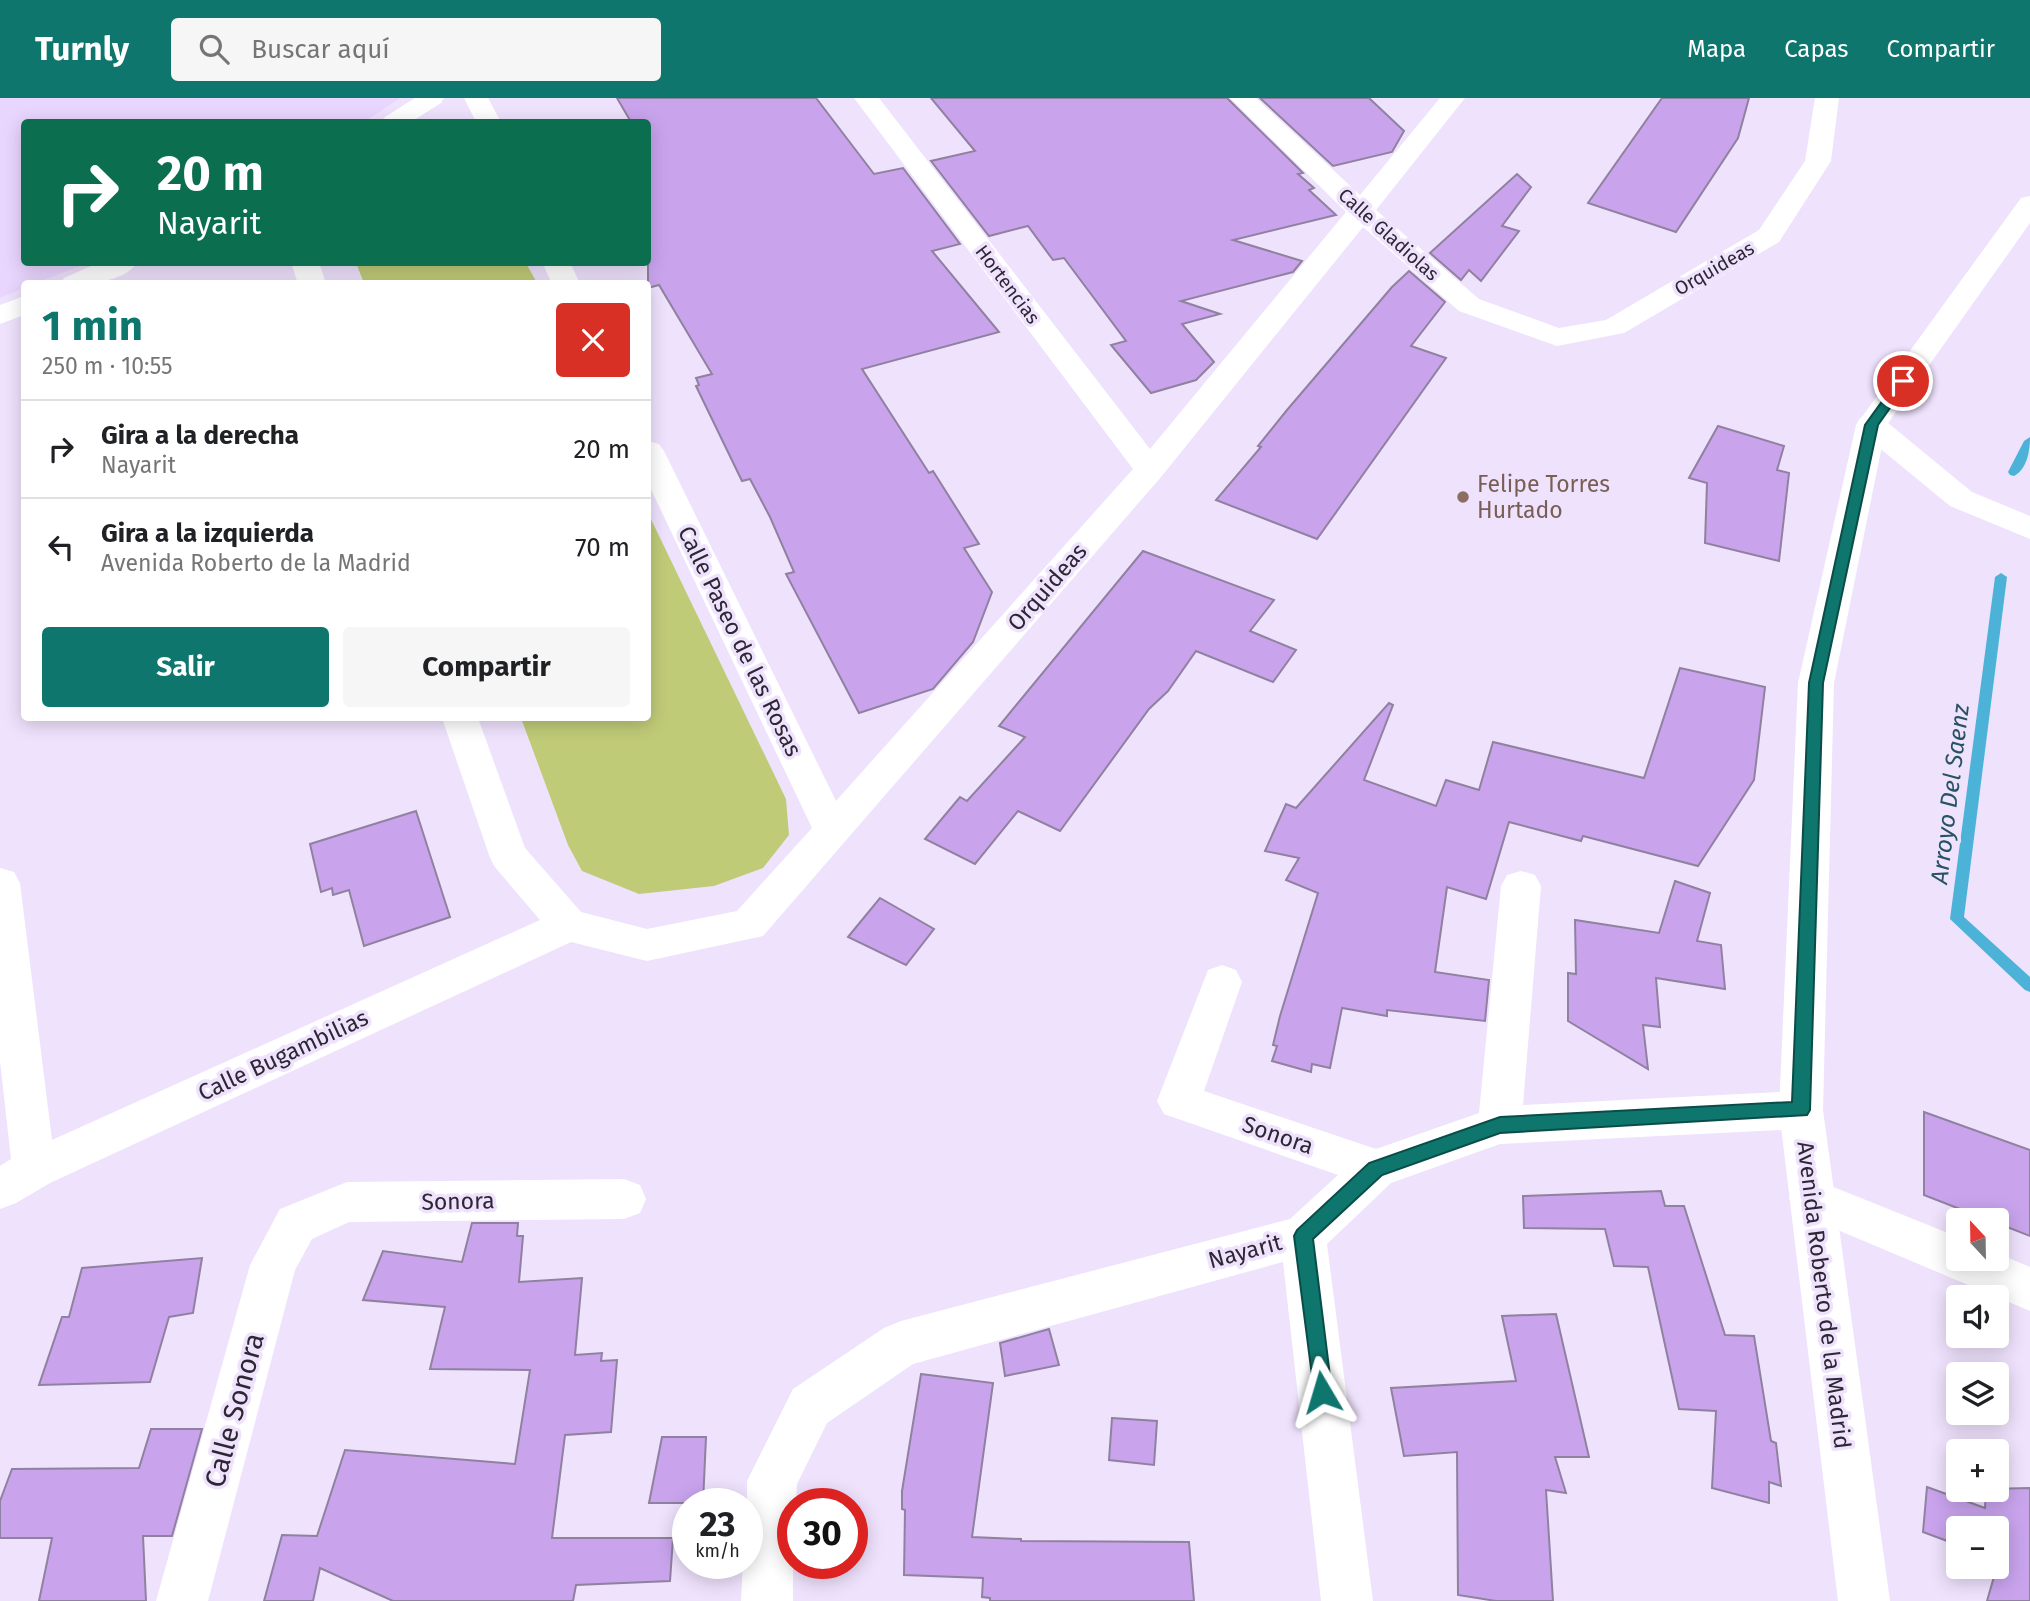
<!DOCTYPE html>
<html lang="es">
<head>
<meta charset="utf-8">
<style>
  :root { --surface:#fff; --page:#f6f6f6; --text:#202124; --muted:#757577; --line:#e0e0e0; --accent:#0f766e }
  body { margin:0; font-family:"Fira Sans",sans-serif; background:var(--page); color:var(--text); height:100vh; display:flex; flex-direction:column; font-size:26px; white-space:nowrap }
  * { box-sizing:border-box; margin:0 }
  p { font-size:23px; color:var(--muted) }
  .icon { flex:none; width:38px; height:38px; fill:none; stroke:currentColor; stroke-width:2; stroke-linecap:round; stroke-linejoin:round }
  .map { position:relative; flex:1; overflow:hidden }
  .details { position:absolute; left:21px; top:182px; width:630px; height:441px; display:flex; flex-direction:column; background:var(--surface); border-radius:7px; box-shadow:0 4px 18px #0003 }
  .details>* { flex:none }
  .banner { position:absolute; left:21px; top:21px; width:630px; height:147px; border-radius:7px; box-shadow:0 4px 18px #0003; background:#0b6e4f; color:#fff; overflow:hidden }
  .needle { width:46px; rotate:338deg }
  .tools { position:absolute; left:1946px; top:1110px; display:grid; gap:14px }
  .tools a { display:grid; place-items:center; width:63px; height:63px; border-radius:7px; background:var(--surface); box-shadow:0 4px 18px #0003; font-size:35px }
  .speed { position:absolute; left:672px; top:1390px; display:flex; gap:14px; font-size:35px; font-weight:700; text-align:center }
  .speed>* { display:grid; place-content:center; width:91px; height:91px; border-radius:50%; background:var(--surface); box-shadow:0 4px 18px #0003; line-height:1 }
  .speed small { font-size:18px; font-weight:400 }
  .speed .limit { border:10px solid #d22; background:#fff; color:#111 }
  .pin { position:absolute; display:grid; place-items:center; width:60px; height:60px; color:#fff; margin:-30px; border:4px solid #fff; border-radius:50%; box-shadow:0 2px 7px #0007 }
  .me { position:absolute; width:77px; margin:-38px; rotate:353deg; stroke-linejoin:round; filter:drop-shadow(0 0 5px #0008) }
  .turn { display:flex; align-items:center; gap:24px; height:147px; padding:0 21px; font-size:32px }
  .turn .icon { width:91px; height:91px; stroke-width:2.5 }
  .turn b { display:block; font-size:49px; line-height:60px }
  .round { display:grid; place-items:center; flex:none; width:74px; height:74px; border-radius:7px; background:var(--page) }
  .overview { display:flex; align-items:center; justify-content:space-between; height:119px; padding:0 21px }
  h1 { font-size:42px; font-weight:700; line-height:52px; color:var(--accent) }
  .button { display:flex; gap:14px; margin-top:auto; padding:14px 21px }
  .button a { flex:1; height:80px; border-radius:7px; background:var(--accent); color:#fff; font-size:28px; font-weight:700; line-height:80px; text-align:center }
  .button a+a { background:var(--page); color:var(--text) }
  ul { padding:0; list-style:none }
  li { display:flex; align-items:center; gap:21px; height:98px; padding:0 21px; border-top:2px solid var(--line) }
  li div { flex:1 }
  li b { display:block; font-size:26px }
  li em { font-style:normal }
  header { display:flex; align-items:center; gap:42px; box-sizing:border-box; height:98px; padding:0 35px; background:var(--accent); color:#fff }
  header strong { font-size:33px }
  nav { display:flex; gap:38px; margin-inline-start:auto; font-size:24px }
  .search { width:490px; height:63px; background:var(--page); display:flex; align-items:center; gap:18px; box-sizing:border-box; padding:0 24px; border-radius:7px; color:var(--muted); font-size:26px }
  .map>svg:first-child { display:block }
  .built { fill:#e9d6fe }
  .green { fill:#c0cb78 }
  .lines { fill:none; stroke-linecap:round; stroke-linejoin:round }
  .stream { fill:#4cb2d8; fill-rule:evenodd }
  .building { fill:#c9a4ed; stroke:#8f819f; stroke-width:2 }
  .minor { fill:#fff; fill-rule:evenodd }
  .major { fill:#fff; fill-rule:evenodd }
  .route { fill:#0f766e; stroke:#0a4d48; stroke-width:2 }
  .education-dot { fill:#8d6e63; stroke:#efe2fd; stroke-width:2.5 }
  .labels { text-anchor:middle; stroke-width:7; stroke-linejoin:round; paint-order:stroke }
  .far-street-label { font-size:19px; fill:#2d2733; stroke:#efe2fd }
  .education-label { font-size:23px; fill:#785e54; stroke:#efe2fd; text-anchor:start }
  .street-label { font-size:23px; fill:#2d2733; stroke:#efe2fd }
  .water-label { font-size:24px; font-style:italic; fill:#275263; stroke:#efe2fd }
  .near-street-label { font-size:28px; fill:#2d2733; stroke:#efe2fd }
</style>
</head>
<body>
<header>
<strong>Turnly</strong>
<div class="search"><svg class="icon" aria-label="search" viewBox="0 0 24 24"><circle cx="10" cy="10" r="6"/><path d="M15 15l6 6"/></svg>Buscar aquí</div>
<nav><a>Mapa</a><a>Capas</a><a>Compartir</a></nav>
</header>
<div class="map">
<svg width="2030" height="1503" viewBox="0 0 2030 1503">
  <rect width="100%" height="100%" fill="#efe2fd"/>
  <!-- built -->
  <path class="built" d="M0 0H400L364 24H24V164L88 165 36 185 24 186V190L0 200Z"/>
  <!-- green -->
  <g class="green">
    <path d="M356 165H526L537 185H364Z"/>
    <path d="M648 415 786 701 789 737 763 770 714 788 639 796 582 773 568 747 521 620H648Z"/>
  </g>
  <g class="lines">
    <!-- stream -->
    <g class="stream">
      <path d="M2030 339C2030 353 2027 371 2014 378L2010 377 2008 374 2024 343Z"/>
      <path d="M2001 475 2007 479 1964 819 2030 879V894L2025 892 1950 821 1995 479Z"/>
    </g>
  </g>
  <!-- building -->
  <g class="building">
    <path d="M617 0H816L874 76 903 70 960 146 932 153 999 234 862 271 929 375 933 373 979 446 964 450 992 494 973 544 933 591 859 615 786 476 794 474 770 419 750 381 742 383 696 288 699 287 696 280 712 276 659 187 648 190V24H631Z"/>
    <path d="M931 0H1227L1303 75 1298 76 1314 90 1309 92 1336 117 1233 142 1302 163 1293 174 1181 203 1220 216 1182 226 1214 264 1196 282 1151 295 1111 247 1126 243 1064 160 1053 162 1028 128 989 138 931 63 975 53Z"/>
    <path d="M1260 0H1369L1404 33 1392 54 1333 68Z"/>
    <path d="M1662 0H1749L1738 40 1676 134 1588 105Z"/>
    <path d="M1517 76 1531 89 1502 128 1519 133 1481 183 1469 172 1461 182 1430 155Z"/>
    <path d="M1409 173 1445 204 1411 248 1446 260 1317 441 1216 402 1261 349 1258 348 1287 312 1392 189Z"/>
    <path d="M1718 328 1784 348 1777 372 1789 375 1779 463 1705 445 1707 385 1689 380Z"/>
    <path d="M1143 453 1274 502 1250 533 1296 552 1273 584 1196 553 1168 593 1149 611 1060 733 1018 713 975 766 925 741 960 699 967 703 1025 639 999 628Z"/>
    <path d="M1680 570 1765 589 1754 682 1698 768 1583 738 1581 743 1509 724 1486 801 1447 789 1435 874 1489 882 1485 923 1387 912V918L1342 910 1330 970 1312 966 1311 974 1272 963 1277 948 1273 947 1280 918 1318 795 1286 782 1299 760 1265 753 1286 706 1296 710 1389 605 1393 607 1364 682 1436 708 1446 682 1479 692 1493 644 1644 680Z"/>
    <path d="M416 713 450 819 364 848 349 792 333 797 332 790 321 794 310 746Z"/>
    <path d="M1675 783 1710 795 1697 843 1721 847 1725 891 1656 880 1660 929 1643 927 1648 971 1568 923V875L1576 876 1575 822 1659 835Z"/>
    <path d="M880 800 934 831 906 867 848 839Z"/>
    <path d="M1924 1014 2030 1052V1138L1997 1125V1122H1988L1924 1097Z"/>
    <path d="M1661 1093 1665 1108H1684L1725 1237 1754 1238 1771 1343 1776 1345 1781 1388 1769 1384V1405L1712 1390 1716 1313 1679 1311 1648 1169 1614 1168 1605 1131 1524 1130 1523 1098Z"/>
    <path d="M472 1125H518L517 1138H523L519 1184 582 1180 575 1257 602 1255 601 1263 617 1262 611 1334 565 1337 552 1440H673L670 1483 576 1487 573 1503H393L320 1470 313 1503H264L282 1437 317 1438 345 1352 515 1366 530 1272 430 1271 445 1209 363 1202 383 1153 462 1164Z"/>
    <path d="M202 1160 193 1215 169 1219 150 1284 39 1287 62 1219H69L82 1170Z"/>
    <path d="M1556 1216 1589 1359H1555L1566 1395 1546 1392 1553 1503H1496L1458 1497 1457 1354 1404 1358 1391 1290 1516 1283 1502 1218Z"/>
    <path d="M1049 1231 1059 1267 1005 1278 1000 1245Z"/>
    <path d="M921 1276 993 1285 972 1439 1021 1441V1443L1189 1444 1194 1503H990V1500L982 1499 983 1480 904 1477 905 1412 902 1411V1393Z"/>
    <path d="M1112 1320 1157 1323 1154 1367 1109 1362Z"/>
    <path d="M151 1331H202L172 1438H143L146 1503H39L52 1440H0V1403L12 1371 139 1370Z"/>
    <path d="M662 1339H706L703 1405H649Z"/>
    <path d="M1927 1389 1985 1410 1986 1391 2030 1390V1503H1987L1997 1468V1430H1958V1447L1923 1434Z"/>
  </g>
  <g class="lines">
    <!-- minor -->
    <g class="minor">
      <path d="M415 0H444L441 5 411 24H382L385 19Z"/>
      <path d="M464 0H488L501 24H476Z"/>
      <path d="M854 0H879L1150 351 1346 114 1230 0H1256L1360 97 1440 0H1465L1376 112 1479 201 1559 230 1606 222 1759 132 1805 63 1815 0H1839L1831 63 1779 144 1624 235 1557 248 1459 213 1363 129 1161 379 763 838 647 863 571 844 50 1085 16 1105 0 1111V1068L11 1061 0 963V770L14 774 20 785 52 1042 540 822 494 768 489 757 442 620H478L525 750 581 814 647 831 737 813 812 730 648 385V343L659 346 664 353 836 703 1133 371Z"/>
      <path d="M100 164H138C123 186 84 186 60 186L64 180Z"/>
      <path d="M291 164H319L326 186H298Z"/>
      <path d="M542 164H570L580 186H552Z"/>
      <path d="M24 198V217L0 226V207Z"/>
      <path d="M1871 317 1882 320 1972 394 2030 418V441L1950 408 1860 334 1856 327 1860 320Z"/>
      <path d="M1521 773 1535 777 1541 788 1523 1007 1801 993 1816 999 1823 1012 1816 1025 1801 1031 1500 1046 1391 1085 1327 1146 1373 1503H1321L1283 1164 913 1266 827 1325 797 1386 796 1405H793V1503H741L743 1465H747V1383L793 1291 884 1230 901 1223 1290 1121 1338 1077 1164 1016 1157 1003 1208 872 1222 867 1236 872 1242 884 1204 993 1376 1051 1479 1015 1501 788 1507 777Z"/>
      <path d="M1811 1080 1958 1139V1160H1997V1155L2030 1169V1213L1795 1114 1789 1100 1795 1086Z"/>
      <path d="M624 1081 640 1087 646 1101 640 1115 624 1121 349 1124 312 1141 295 1172 208 1503H156L250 1167 280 1111 347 1084Z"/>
    </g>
    <!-- major -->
    <path class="major" d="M2030 98V125L1886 328 1834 585 1823 1012 1890 1503H1838L1779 1012 1798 585 1856 327 2021 100Z"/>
  </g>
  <!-- route -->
  <path class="route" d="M1903 279 1909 283 1878 327 1823 585 1810 1012 1807 1017 1500 1035 1382 1077 1313 1141 1332 1294 1329 1301 1322 1304 1315 1301 1294 1138 1297 1132 1369 1065 1500 1019 1792 1004 1809 585 1865 327 1899 280Z"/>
  <!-- markers -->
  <circle class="education-dot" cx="1463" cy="399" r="7"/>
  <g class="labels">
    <!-- far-street labels -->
    <g class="far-street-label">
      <text transform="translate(1389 136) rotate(42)" y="7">Calle Gladiolas</text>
      <text transform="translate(1714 170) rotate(-30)" y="7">Orquideas</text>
      <text transform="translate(1008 186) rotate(53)" y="7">Hortencias</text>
    </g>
    <!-- education labels -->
    <g class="education-label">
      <text x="1477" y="394">Felipe Torres<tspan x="1477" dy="26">Hurtado</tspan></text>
    </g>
    <!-- street labels -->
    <g class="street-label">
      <text transform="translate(1047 489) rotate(-49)" y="8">Orquideas</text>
      <text transform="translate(740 543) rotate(64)" y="8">Calle Paseo de las Rosas</text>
      <text transform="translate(283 957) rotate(-25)" y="8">Calle Bugambilias</text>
      <text transform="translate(1278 1037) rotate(19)" y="8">Sonora</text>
      <text transform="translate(458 1103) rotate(-1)" y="8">Sonora</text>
      <text transform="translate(1245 1153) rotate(-15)" y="8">Nayarit</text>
      <text transform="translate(1824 1197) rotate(83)" y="8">Avenida Roberto de la Madrid</text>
    </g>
    <!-- water labels -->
    <g class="water-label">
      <text transform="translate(1950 696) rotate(-83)" y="8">Arroyo Del Saenz</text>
    </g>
    <!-- near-street labels -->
    <g class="near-street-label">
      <text transform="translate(234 1312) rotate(-75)" y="10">Calle Sonora</text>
    </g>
  </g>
</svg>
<div class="tools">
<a><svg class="needle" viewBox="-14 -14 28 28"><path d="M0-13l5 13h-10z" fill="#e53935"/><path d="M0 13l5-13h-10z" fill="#757577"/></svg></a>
<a><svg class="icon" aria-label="sound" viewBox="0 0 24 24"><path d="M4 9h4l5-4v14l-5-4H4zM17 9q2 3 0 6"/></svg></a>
<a><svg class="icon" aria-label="layers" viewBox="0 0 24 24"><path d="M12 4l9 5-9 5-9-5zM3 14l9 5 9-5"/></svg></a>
<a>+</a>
<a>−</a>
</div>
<div class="speed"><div>23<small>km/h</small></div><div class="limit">30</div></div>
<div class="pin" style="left:1903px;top:283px;background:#d93025"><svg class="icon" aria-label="arrive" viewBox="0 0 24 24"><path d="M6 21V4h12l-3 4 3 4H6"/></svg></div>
<svg class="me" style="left:1322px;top:1294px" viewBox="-20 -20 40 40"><path d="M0-17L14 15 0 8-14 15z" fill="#0f766e" stroke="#fff" stroke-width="4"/></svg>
<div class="banner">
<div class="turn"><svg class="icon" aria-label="right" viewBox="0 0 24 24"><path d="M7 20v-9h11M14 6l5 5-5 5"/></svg><div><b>20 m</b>Nayarit</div></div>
</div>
<section class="details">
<div class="overview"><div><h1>1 min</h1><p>250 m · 10:55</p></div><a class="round" style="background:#d93025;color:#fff"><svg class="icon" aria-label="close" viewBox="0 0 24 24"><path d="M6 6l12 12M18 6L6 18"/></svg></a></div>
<ul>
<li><svg class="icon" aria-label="right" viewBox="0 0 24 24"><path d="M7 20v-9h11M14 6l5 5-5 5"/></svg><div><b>Gira a la derecha</b><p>Nayarit</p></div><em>20 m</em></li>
<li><svg class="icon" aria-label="left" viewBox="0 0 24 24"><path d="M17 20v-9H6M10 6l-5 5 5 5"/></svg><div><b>Gira a la izquierda</b><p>Avenida Roberto de la Madrid</p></div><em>70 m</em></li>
</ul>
<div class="button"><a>Salir</a><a>Compartir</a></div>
</section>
</div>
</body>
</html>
